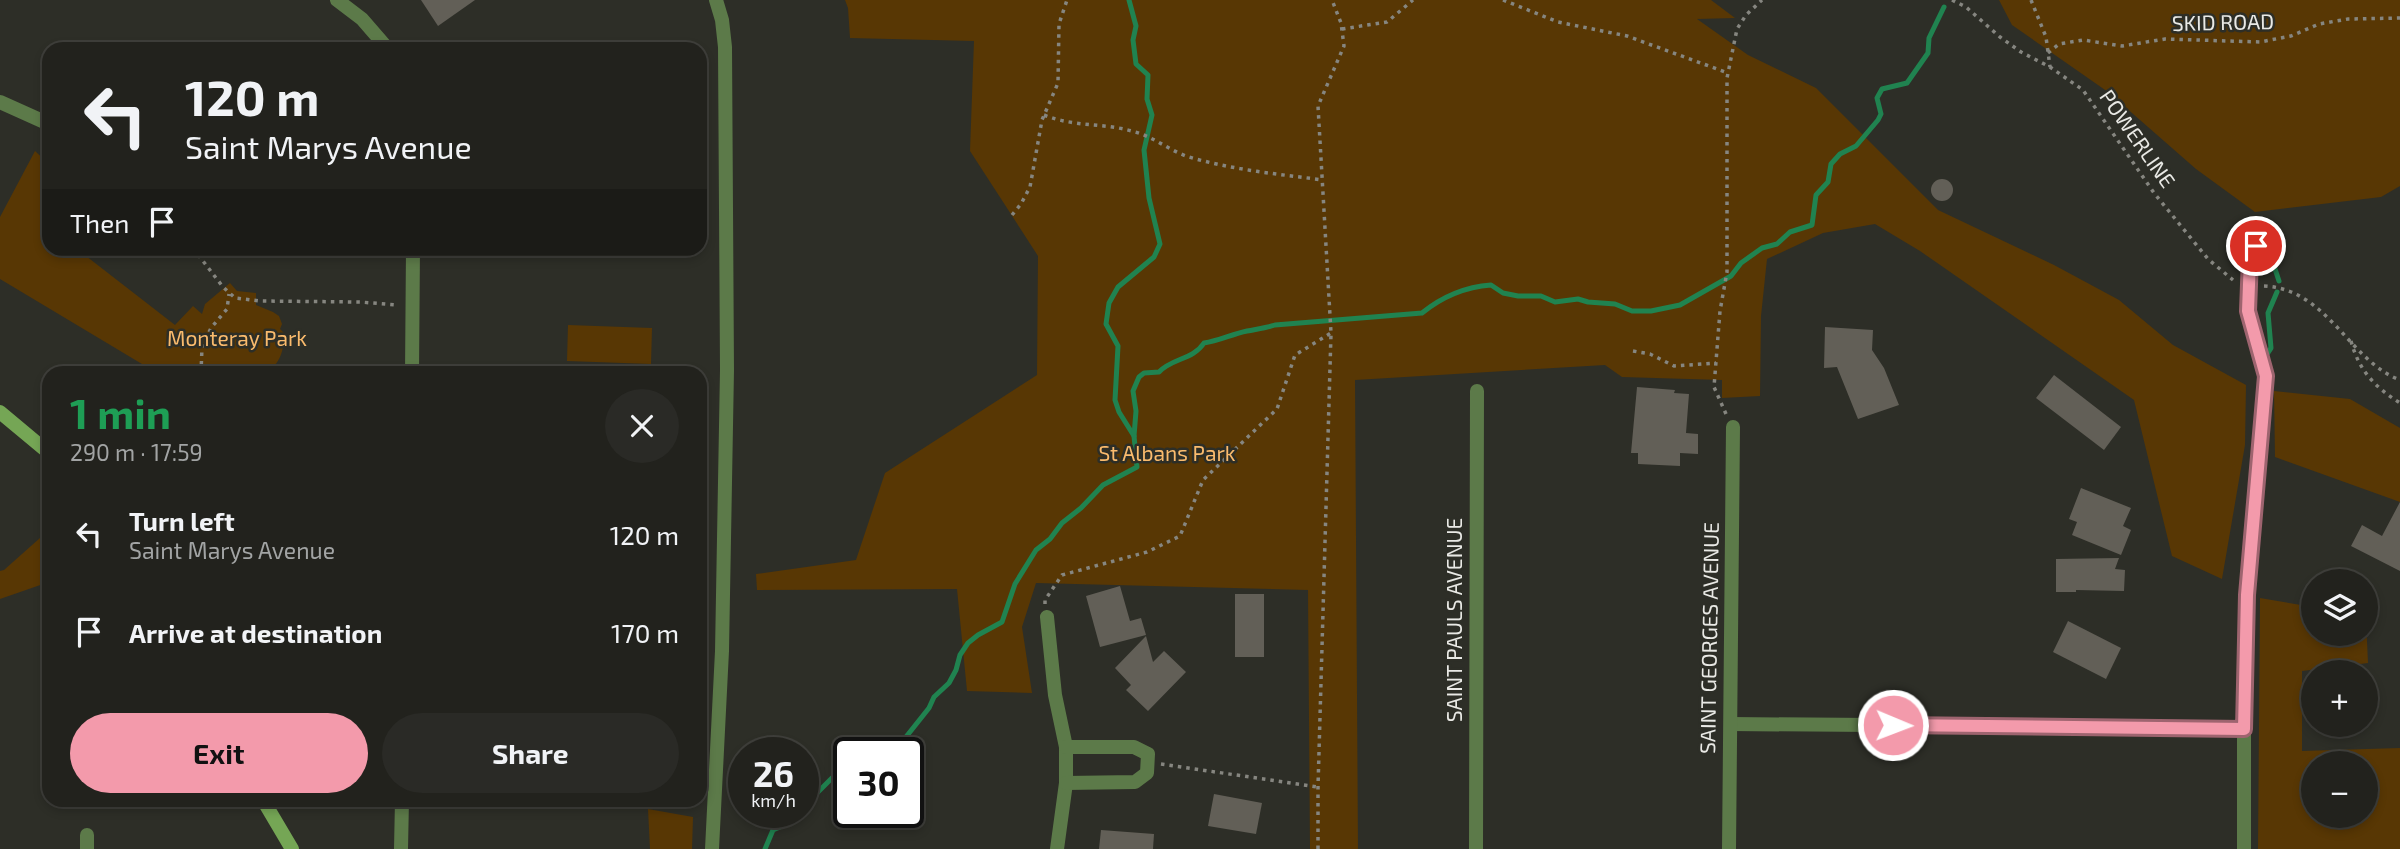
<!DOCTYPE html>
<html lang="en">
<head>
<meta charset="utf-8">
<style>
  :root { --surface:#22221d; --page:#2a2a26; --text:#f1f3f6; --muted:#a2a4a4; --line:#3f3f3b; --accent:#f39aab }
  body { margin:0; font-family:"Exo 2",sans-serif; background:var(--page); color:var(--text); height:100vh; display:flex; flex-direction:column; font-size:26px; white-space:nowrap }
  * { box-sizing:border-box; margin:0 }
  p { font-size:23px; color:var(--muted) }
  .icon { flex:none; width:38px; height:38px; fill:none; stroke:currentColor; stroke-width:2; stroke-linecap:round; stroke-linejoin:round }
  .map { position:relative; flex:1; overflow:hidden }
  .panel { position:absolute; left:42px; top:366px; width:665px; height:441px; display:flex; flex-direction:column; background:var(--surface); border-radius:21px; box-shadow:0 4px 10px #0003,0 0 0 2px var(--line) }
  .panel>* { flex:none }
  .top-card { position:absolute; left:42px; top:42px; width:665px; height:214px; border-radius:21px; box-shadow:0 4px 10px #0003,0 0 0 2px var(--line); background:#22221d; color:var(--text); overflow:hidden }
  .tools { position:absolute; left:2301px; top:569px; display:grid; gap:14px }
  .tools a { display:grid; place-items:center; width:77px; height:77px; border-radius:50%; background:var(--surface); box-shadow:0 4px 10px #0003,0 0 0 2px var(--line); font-size:35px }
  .speed { position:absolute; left:728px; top:737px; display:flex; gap:14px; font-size:35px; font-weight:700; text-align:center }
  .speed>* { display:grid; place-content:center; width:91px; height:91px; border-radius:50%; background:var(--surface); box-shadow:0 4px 10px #0003,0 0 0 2px var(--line); line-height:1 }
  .speed small { font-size:18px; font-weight:400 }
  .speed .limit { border:4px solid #111; border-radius:10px; background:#fff; color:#111 }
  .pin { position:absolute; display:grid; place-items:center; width:60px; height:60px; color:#fff; margin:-30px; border:4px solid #fff; border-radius:50%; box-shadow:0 2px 7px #0007 }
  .me { position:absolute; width:77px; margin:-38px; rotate:91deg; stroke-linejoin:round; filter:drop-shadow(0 0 5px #0008) }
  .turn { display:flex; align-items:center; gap:24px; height:147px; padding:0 28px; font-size:32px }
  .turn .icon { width:91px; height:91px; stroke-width:2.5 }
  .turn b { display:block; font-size:49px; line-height:60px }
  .then { display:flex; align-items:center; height:66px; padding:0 28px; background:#0003; gap:14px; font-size:26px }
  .round { display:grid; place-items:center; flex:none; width:74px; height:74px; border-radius:37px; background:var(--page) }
  .summary { display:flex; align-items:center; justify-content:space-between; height:119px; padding:0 28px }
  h1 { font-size:42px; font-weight:700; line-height:52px; color:#1e9e55 }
  .primary-button { display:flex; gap:14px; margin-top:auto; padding:14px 28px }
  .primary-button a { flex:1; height:80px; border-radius:42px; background:var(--accent); color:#111; font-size:28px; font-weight:700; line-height:80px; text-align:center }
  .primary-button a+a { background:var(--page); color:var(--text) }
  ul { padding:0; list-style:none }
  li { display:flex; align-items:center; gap:21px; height:98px; padding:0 28px }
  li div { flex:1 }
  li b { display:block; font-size:26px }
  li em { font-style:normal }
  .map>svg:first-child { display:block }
  .green { fill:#583704; fill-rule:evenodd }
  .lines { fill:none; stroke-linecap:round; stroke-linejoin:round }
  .stream { stroke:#208350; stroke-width:5 }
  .building { fill:#625f57 }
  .path { stroke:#868680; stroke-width:3.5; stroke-dasharray:3.5 5; stroke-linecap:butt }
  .street { stroke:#5c7a49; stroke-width:14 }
  .secondary { stroke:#75a655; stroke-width:14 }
  .route-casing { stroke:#9e646f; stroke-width:18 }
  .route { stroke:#f39aab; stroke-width:12 }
  .labels { text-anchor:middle; stroke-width:5; stroke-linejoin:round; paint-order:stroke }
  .street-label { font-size:21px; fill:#e9e9e5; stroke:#2d2e27 }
  .park-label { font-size:21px; fill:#fabb6d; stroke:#2d2e27 }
</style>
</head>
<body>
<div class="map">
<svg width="2400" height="849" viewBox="0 0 2400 849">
  <rect width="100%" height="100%" fill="#2d2e27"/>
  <!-- green -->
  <g class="green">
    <path d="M845 0H1711L1735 18 1697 19 1748 55 1816 88 1938 210 2054 265 2119 300 2173 345 2246 385 2245 445 2222 579 2172 556 2134 400 1920 251 1875 224 1823 233 1767 259 1761 316 1760 396 1722 398V380L1622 377 1605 365 1355 380 1358 849H1310L1308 590 1036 583 1022 627 1032 693 967 691 957 589 757 590 756 574 856 560 885 473 1037 375 1038 256 970 151 974 41 850 38 848 8Z"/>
    <path d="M1999 0H2400V186L2381 197 2255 212 2196 169 2108 92 2012 25Z"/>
    <path d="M35 151 49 164V248L77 249 175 325 193 306 202 314 205 304 230 283 237 291 256 293V305L273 312 279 316 282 324 280 329 285 334C283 351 281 363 266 373H157L0 279V217Z"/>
    <path d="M568 325 652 328 651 364 567 361Z"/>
    <path d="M2274 391 2350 399 2400 428V502L2275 457Z"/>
    <path d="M49 530V582L0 599V571L4 570Z"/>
    <path d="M2260 598 2313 607 2314 634H2366V619L2368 663 2302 671V751L2400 748V849H2258ZM2314 763H2366V816H2314Z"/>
    <path d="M648 809 693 817 692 849H650Z"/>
  </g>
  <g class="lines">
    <!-- stream -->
    <g class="stream">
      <path d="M1129 0 1136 26 1133 40 1136 64 1148 75 1147 99 1152 115 1144 150 1149 198 1160 244 1154 257 1118 287 1109 303 1106 324 1118 346 1115 400 1119 412 1134 436"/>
      <path d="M2274 266 2279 281"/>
      <path d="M2267 354 2271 348 2268 313 2277 292"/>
      <path d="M894 752 929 708 934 697 949 683 956 670 960 655 968 643 978 635 1002 622 1015 584 1036 550 1050 539 1062 523 1081 508 1103 485 1137 467 1134 436 1136 411 1133 391 1139 377 1144 373 1159 372C1172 358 1193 360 1204 343 1219 341 1232 334 1247 331 1257 329 1266 328 1275 325L1422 313C1443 296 1464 287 1491 285L1503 293 1518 296H1541L1555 302 1578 299 1588 302 1615 304 1632 311H1651L1680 305 1731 276 1741 263 1762 248 1777 244 1790 232 1812 225 1816 195 1828 182 1831 164 1840 154 1856 146 1878 120 1881 114 1877 98 1882 89 1907 83 1928 53 1929 38 1944 7"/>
      <path d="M803 807 832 778 843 775 849 768"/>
      <path d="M765 849 773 830 789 823 799 812"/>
    </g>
  </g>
  <!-- building -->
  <g class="building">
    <path d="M421 0H475L438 26Z"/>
    <circle cx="1942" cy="190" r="11"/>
    <path d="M1825 327 1873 330 1872 350 1884 368 1899 405 1858 419 1837 367 1824 368Z"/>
    <path d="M2054 375 2121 427 2104 450 2036 398Z"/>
    <path d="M1637 387 1675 390 1674 393 1689 394 1686 433 1698 434V454L1680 453V466L1638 464V453H1631Z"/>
    <path d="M2081 488 2131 508 2123 526 2131 530 2121 555 2072 535 2077 522 2069 519Z"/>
    <path d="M2400 502V571L2351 546 2362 525 2382 536Z"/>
    <path d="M2119 558 2115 569 2125 570 2124 591 2076 590V592H2056V559Z"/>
    <path d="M1120 586 1130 621 1141 618 1146 635 1100 647 1086 596Z"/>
    <rect x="1235" y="594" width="29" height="63"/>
    <path d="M2068 621 2121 648 2106 679 2053 652Z"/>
    <path d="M1146 636 1153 662 1164 651 1186 672 1148 711 1126 690 1131 685 1115 668Z"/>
    <path d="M1214 794 1262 803 1256 834 1208 826Z"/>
    <path d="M1101 830 1154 834 1153 849H1099Z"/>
  </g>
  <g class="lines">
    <!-- path -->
    <g class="path">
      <path d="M1503 0 1558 22 1627 36 1728 73"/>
      <path d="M1952 0 1966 7 2000 37 2021 52 2050 67 2083 90 2154 193 2208 259 2233 280"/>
      <path d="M2031 0 2046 37 2050 67"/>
      <path d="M1342 29 1387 22 1413 0"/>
      <path d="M2048 53 2059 44 2083 40 2122 46 2165 39 2260 42 2291 36 2319 24 2348 19 2400 18"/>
      <path d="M1044 115C1077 128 1103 122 1135 132 1154 137 1170 151 1189 157 1233 170 1278 174 1323 180"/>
      <path d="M1012 215 1021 204 1030 187 1042 120 1058 83 1059 24 1067 0"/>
      <path d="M193 248 223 287 235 298 260 301 360 302 398 305"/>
      <path d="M2264 286C2328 289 2349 361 2400 380"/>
      <path d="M2351 341C2359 371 2375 387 2400 403"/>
      <path d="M1633 351 1650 354 1674 366 1716 363"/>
      <path d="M201 373 202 347 211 328 227 309 229 294"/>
      <path d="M1726 414 1714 387 1720 311 1727 272V78L1737 29 1746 15 1762 0"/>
      <path d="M1045 604V600L1062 575 1147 552 1180 536 1203 480 1277 409 1295 355 1331 333"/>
      <path d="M1161 764 1318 787"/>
      <path d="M1318 849V787L1331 333 1318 106 1344 46 1341 23 1332 0"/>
    </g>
    <!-- street -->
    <g class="street">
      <path d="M337 0 362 19 388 49"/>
      <path d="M0 102 49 124"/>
      <path d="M412 373 413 248"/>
      <path d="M1047 617 1055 695 1066 747V783L1057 849"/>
      <path d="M1731 724 2244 728"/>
      <path d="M1066 783 1135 782 1147 773 1148 754 1134 747H1066"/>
      <path d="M87 849V835"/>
      <path d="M401 849 402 800"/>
      <path d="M712 849 722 651 727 370 725 47 722 20 716 0"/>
      <path d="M1476 849 1477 391"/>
      <path d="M1729 849 1733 427"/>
      <path d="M2244 849V728L2247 595 2266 376 2248 311 2250 258 2256 245"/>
    </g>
    <!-- secondary -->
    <g class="secondary">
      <path d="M0 412 49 453"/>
      <path d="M263 800 292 849"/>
    </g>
  </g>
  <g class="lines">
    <!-- route casing -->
    <g class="route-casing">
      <path id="route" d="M1893 725 2244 729 2247 595 2266 376 2248 311 2250 258 2256 246"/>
    </g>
    <!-- route -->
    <use href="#route" class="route"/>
  </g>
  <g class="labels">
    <!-- street labels -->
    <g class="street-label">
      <text transform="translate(2223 23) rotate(-1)" y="7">SKID ROAD</text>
      <text transform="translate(2137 139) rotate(55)" y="7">POWERLINE</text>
      <text transform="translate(1455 620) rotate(-90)" y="7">SAINT PAULS AVENUE</text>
      <text transform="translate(1710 638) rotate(-89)" y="7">SAINT GEORGES AVENUE</text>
    </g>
    <!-- park labels -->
    <g class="park-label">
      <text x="237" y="346">Monteray Park</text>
      <text x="1167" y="461">St Albans Park</text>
    </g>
  </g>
</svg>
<div class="tools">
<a><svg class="icon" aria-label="layers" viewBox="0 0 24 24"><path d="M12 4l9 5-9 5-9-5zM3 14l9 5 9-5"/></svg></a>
<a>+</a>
<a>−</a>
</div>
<div class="speed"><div>26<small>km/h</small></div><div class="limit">30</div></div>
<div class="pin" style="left:2256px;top:246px;background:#d93025"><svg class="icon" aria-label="arrive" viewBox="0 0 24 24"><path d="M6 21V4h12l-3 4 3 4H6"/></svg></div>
<svg class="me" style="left:1893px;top:725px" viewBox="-20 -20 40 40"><circle r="17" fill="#f39aab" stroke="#fff" stroke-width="3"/><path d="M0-11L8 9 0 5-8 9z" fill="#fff"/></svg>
<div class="top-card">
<div class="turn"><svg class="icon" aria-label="left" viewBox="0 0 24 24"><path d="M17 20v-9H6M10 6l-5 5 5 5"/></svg><div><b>120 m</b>Saint Marys Avenue</div></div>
<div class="then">Then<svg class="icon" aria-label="arrive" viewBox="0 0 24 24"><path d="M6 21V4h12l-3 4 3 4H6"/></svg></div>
</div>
<section class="panel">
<div class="summary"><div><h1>1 min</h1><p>290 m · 17:59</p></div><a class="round"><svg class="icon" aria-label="close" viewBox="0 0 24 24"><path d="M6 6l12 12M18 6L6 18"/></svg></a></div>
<ul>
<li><svg class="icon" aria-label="left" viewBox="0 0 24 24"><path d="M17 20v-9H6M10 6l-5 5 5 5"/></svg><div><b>Turn left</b><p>Saint Marys Avenue</p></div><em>120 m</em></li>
<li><svg class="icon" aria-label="arrive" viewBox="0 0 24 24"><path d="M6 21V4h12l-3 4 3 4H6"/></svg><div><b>Arrive at destination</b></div><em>170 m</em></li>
</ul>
<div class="primary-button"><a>Exit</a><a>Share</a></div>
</section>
</div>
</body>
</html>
